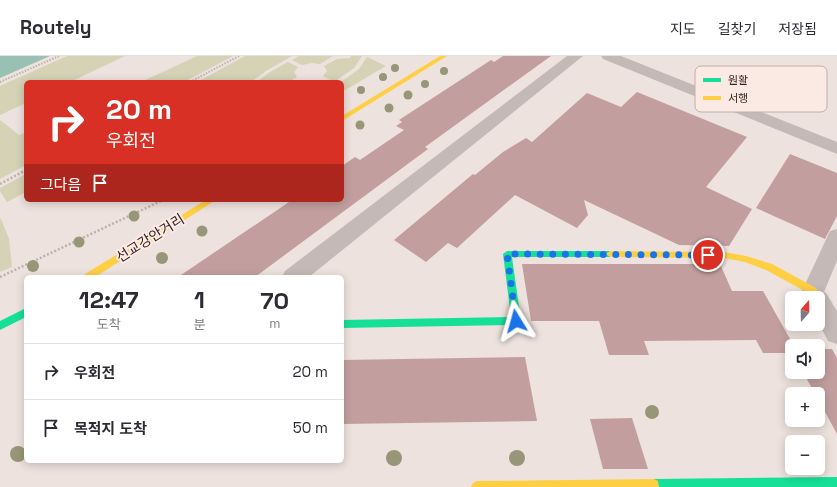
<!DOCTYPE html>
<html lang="ko">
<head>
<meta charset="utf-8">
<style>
  :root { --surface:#fff; --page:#f7f7f7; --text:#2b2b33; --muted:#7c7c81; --line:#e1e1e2 }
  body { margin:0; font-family:"Space Grotesk","Noto Sans KR",sans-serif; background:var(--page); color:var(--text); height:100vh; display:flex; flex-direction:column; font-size:15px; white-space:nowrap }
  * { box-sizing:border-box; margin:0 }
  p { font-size:13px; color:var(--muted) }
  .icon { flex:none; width:22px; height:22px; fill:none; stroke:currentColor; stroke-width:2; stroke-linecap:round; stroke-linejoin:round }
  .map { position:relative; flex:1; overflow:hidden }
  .drawer { position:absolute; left:24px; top:219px; width:320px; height:188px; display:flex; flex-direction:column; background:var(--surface); border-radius:6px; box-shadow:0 2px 10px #0003 }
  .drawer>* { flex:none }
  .top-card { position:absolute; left:24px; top:24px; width:320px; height:122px; border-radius:6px; box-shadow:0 2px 10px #0003; background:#d93025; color:#fff; overflow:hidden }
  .needle { width:26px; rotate:20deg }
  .buttons { position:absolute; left:785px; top:235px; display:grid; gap:8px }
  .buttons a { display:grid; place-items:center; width:40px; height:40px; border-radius:6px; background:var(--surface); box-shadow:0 2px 10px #0003; font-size:20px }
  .pin { position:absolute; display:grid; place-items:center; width:34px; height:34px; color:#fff; margin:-17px; border:2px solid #fff; border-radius:50%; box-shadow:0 1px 4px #0007 }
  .me { position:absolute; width:44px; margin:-22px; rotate:352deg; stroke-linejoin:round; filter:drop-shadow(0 0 3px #0008) }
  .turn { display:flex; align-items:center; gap:14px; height:84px; padding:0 16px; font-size:18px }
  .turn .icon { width:52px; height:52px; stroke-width:2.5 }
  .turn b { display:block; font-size:28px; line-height:34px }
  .then { display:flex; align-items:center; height:38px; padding:0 16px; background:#0003; gap:8px; font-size:15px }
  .eta { display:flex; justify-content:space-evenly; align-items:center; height:68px; text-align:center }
  .eta b { font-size:24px; font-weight:700; line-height:28px }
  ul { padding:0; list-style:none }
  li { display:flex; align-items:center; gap:12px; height:56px; padding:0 16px; border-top:1px solid var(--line) }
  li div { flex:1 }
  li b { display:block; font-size:15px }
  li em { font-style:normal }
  header { display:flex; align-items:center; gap:24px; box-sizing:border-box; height:56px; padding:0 20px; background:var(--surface); border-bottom:1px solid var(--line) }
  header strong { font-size:19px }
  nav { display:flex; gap:22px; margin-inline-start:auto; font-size:14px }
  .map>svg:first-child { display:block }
  .green { fill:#d5d2b6 }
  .water { fill:#98c1b4 }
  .building { fill:#c29f9e }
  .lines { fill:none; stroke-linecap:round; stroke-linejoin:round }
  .path-far1 { stroke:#beb2af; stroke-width:2; stroke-dasharray:1.5 1.5; stroke-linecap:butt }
  .path { stroke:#beb2af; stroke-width:2.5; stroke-dasharray:2 2; stroke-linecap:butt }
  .street { fill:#c5b9b7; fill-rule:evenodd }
  .fast { fill:#16e098; fill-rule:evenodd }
  .slow { fill:#ffcf43; fill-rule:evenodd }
  .tree { fill:#989678 }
  .route { stroke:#1a73e8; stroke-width:7; stroke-dasharray:0 12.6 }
  .labels { text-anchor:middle; stroke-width:4; stroke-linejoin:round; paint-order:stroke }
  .street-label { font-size:14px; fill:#362525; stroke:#fbe9e3 }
  .key { fill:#fbe9e3; stroke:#c0aeaa; stroke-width:1 }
  .key-label { font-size:11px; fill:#362525 }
</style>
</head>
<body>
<header>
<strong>Routely</strong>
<nav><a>지도</a><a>길찾기</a><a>저장됨</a></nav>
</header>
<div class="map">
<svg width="837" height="431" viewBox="0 0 837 431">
  <rect width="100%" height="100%" fill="#ede2dd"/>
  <!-- green -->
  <g class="green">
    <path d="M67 0H125L70 26H26V47L0 59V30Z"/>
    <path d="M197 0H233L184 26H141Z"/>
    <path d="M245 0H292L266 15 251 26H197Z"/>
    <path d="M299 0H333L320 8 312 7 302 9 292 4Z"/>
    <path d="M351 0H362L354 12 334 26 323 20 327 15 324 10 337 3 350 2Z"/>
    <path d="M367 1 386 10 342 36 341 26 359 13Z"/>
    <path d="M288 6 298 11 294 16 297 21 288 26H257L270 16Z"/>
    <path d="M0 64 19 79 26 76V109L0 123Z"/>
    <path d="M26 118V136L7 146 0 135V132Z"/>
    <path d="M0 163H1L9 183 12 211 0 216Z"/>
  </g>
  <!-- water -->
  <path class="water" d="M0 0H50L0 22Z"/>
  <!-- building -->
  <g class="building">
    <path d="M503 0H551L425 91 428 93 255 221H178L292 144H342V110L355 101 360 104 404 74 396 70 402 66 399 64 491 4 494 6Z"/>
    <path d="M637 36 747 81 706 131 752 153 729 190 679 189 584 144 588 159 577 172 515 139 457 192 448 187 426 206 394 184 473 118 475 119 503 96 526 82 532 86 587 37 621 51Z"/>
    <path d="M790 98 837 117V160L825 183 756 152Z"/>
    <path d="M522 208H720L732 235H763L794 290H792V297H763L756 284 644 285 649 299H609L599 265H531Z"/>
    <path d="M818 293H832L837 302V378L818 343V338H815L803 316H818Z"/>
    <path d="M525 301 537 365 342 368V304Z"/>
    <path d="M632 362 648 413H603L590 363Z"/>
  </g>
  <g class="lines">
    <!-- path-far1 -->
    <g class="path-far1">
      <path d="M0 26 59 0"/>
      <path d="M190 26 239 0"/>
    </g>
    <!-- path -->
    <g class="path">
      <path d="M0 128 26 114"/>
      <path d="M0 221 163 144"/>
    </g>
    <!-- street -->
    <g class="street">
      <path d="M567 0H583L309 221H282L285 215Z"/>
      <path d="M601 0H621L837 86V98L603 3Z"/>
      <path d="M837 173V205L824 236 826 237 837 255V288L828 285 818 266V242H805L802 235 830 175Z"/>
    </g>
    <!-- fast -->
    <g class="fast">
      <path d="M507 195H610L614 198 610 201H512L521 265 519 268 516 269 342 272V264L511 261 503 198Z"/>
      <path d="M26 252V261L0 274V265Z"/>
      <path d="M837 421V431H649L648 429 650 425 654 423Z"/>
    </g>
    <!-- slow -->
    <g class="slow">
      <path d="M440 0H447L342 65V60Z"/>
      <path d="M206 144H216L95 221H83L85 218Z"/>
      <path d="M610 195 724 196 746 200 772 208 816 232 822 242 818 246V242H812L810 238 766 214 745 206 724 202 610 201 606 198Z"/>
      <path d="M654 423 658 425 659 431H471L473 427 477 425Z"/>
    </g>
  </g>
  <!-- trees -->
  <g class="tree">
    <circle cx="395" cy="12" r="4"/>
    <circle cx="444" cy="15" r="4"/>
    <circle cx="383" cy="21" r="4"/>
    <circle cx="425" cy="28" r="4"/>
    <circle cx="361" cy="34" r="4"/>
    <circle cx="408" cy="39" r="4.5"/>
    <circle cx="389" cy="52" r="4.5"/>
    <circle cx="360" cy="69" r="4.5"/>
    <circle cx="134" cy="160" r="5.5"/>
    <circle cx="202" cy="175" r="5.5"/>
    <circle cx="79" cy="186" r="5.5"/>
    <circle cx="162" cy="202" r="6"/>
    <circle cx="33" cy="210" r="6"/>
    <circle cx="652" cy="356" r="7"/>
    <circle cx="18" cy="398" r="8"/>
    <circle cx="394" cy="402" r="8"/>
    <circle cx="517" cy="402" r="8"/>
  </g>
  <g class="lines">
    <!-- route -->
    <path class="route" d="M516 265 507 198 708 199"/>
  </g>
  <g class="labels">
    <!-- street labels -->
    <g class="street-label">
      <text transform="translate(150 182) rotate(-32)" y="5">선교강안거리</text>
    </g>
  </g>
  <!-- legend -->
  <rect x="695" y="10" width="132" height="46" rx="6" class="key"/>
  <rect x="703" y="22" width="18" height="4" fill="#16e098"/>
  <rect x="703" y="40" width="18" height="4" fill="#ffcf43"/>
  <g class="key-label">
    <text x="728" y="28">원활</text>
    <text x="728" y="46">서행</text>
  </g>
</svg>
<div class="buttons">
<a><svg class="needle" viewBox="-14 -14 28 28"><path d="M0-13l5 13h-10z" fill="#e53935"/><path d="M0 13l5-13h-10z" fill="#7c7c81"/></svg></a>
<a><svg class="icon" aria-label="sound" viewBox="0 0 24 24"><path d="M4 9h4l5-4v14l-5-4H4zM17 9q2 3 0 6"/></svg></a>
<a>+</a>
<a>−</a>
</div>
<div class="pin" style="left:708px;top:199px;background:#d93025"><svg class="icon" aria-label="arrive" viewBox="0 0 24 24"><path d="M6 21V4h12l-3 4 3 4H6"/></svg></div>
<svg class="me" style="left:516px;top:265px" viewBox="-20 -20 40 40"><path d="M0-17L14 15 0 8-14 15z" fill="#1a73e8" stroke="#fff" stroke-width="4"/></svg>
<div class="top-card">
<div class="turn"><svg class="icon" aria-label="right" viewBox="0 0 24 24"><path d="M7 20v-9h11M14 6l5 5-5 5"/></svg><div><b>20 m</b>우회전</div></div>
<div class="then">그다음<svg class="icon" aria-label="arrive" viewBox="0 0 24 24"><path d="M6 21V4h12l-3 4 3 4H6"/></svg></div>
</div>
<section class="drawer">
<div class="eta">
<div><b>12:47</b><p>도착</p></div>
<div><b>1</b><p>분</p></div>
<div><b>70</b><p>m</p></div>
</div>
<ul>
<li><svg class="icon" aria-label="right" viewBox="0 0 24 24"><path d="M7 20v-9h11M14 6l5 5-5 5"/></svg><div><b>우회전</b></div><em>20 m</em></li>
<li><svg class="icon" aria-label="arrive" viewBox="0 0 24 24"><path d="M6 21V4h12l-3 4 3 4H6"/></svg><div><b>목적지 도착</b></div><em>50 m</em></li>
</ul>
</section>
</div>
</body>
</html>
